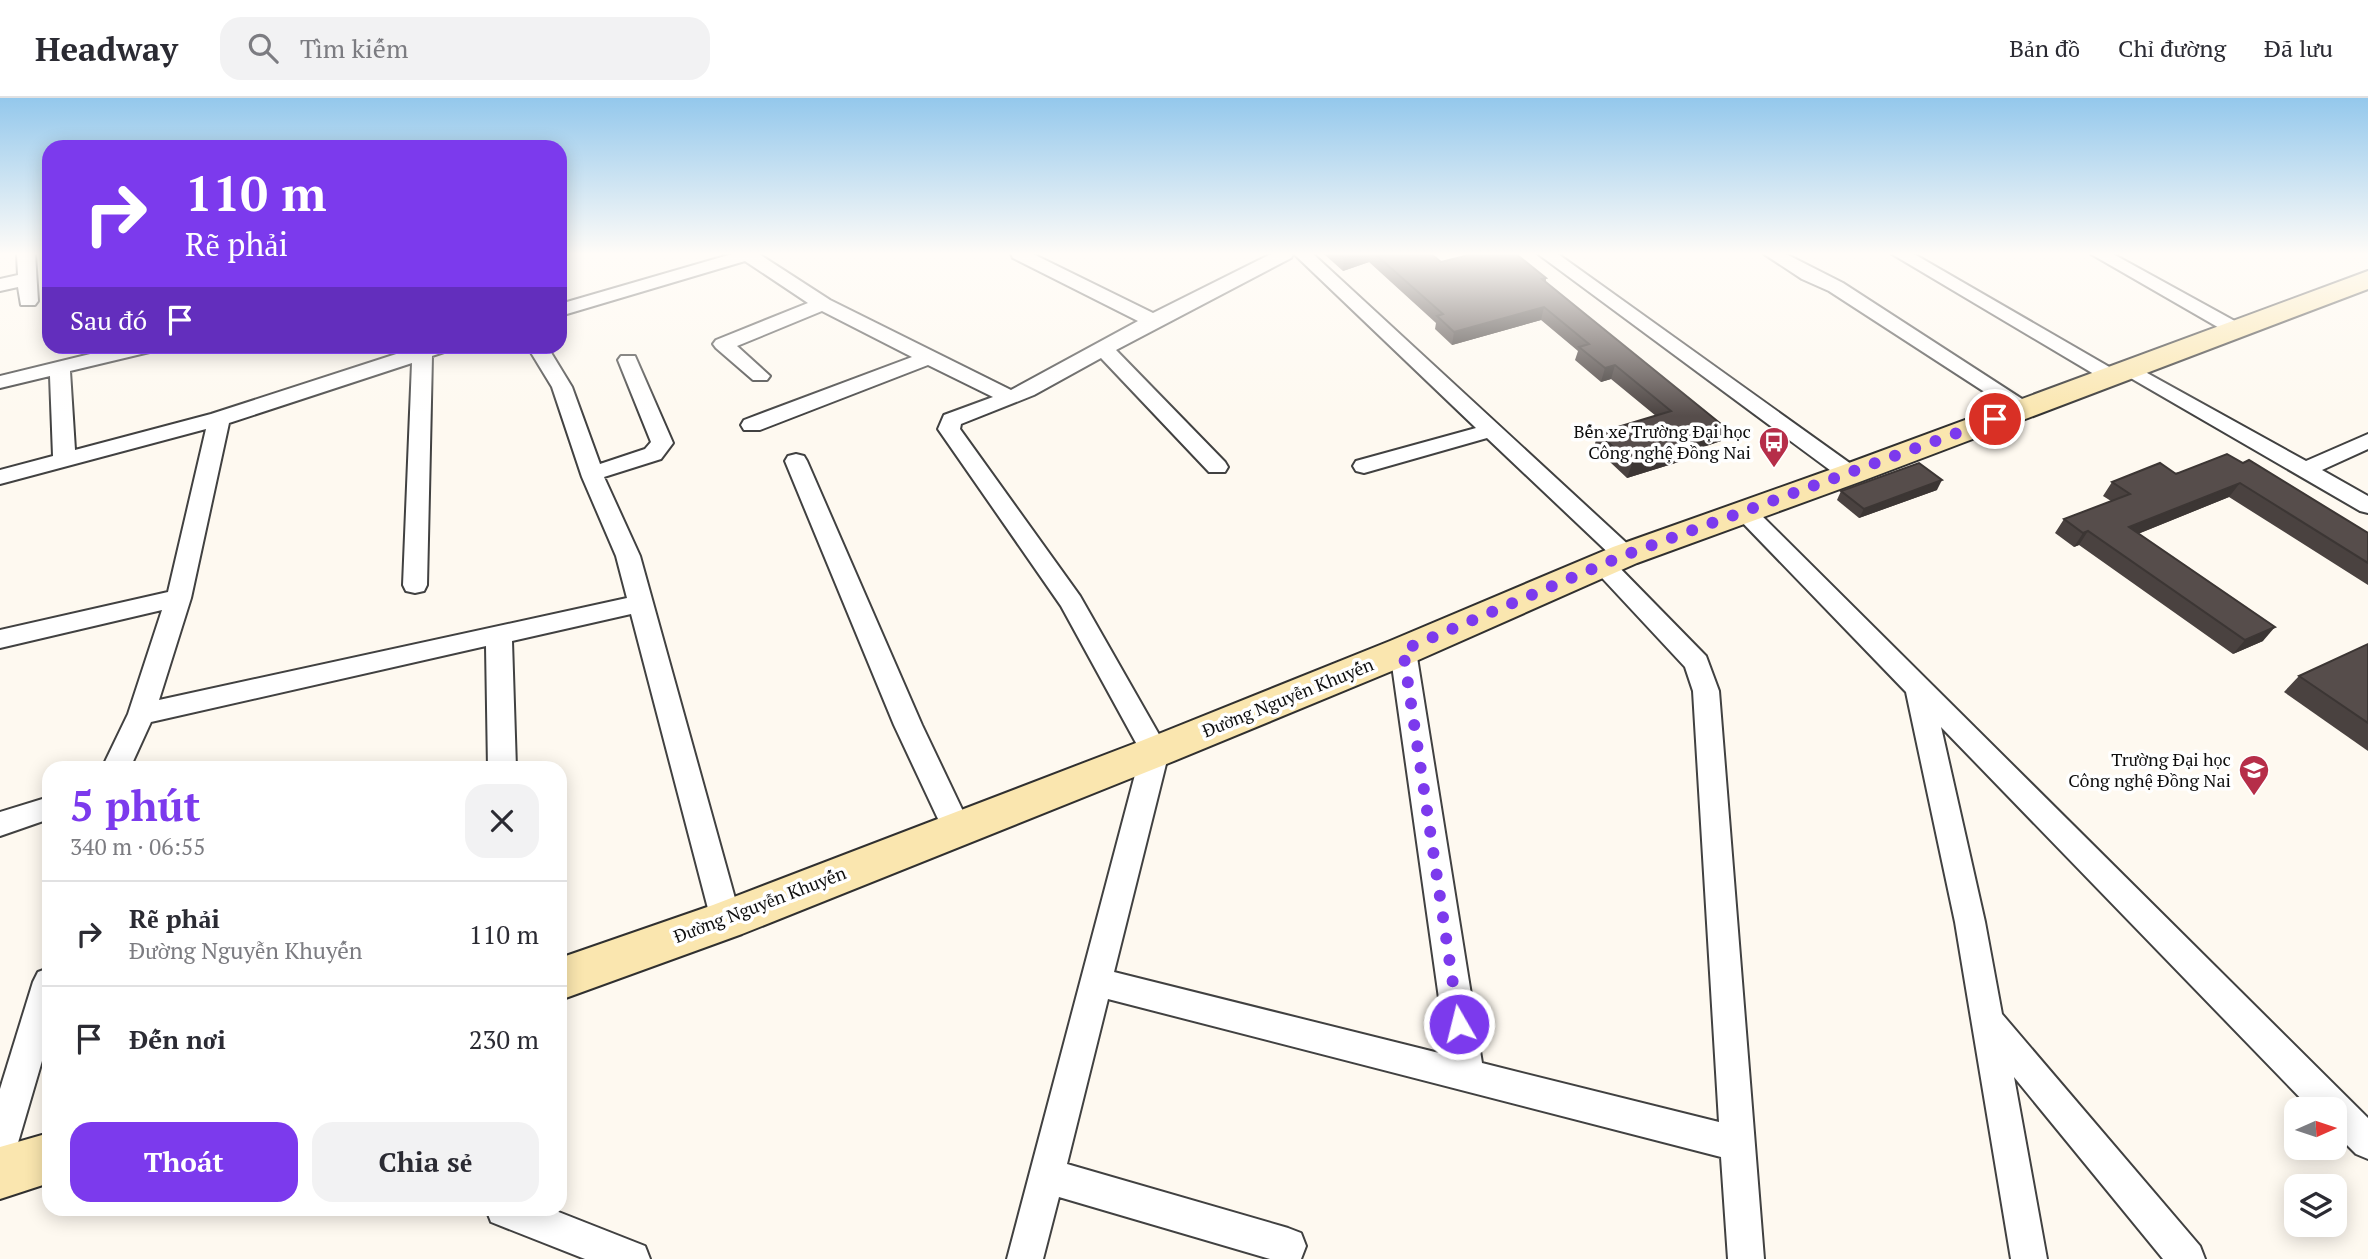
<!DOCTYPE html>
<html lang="vi">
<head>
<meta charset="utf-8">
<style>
  :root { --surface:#fff; --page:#f2f2f3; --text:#2b2b33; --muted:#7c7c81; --line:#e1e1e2; --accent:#7c3aed }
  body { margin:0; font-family:"PT Serif",serif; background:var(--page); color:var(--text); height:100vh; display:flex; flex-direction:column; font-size:26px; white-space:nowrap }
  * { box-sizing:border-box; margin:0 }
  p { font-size:23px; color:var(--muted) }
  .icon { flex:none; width:38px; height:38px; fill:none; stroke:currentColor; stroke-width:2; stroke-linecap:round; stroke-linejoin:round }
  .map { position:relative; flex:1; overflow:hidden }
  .drawer { position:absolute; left:42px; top:663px; width:525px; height:455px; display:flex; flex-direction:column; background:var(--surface); border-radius:21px; box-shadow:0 4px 18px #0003 }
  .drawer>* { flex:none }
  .hud { position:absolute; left:42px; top:42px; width:525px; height:214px; border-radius:21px; box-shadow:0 4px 18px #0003; background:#7c3aed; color:#fff; overflow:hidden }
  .needle { width:46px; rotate:87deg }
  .fabs { position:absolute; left:2284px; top:999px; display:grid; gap:14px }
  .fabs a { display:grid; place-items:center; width:63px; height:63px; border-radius:14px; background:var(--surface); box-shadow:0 4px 18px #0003; font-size:35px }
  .pin { position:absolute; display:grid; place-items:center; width:60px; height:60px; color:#fff; margin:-30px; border:4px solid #fff; border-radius:50%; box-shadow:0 2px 7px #0007 }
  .me { position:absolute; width:77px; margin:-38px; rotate:352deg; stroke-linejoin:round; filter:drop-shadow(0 0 5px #0008) }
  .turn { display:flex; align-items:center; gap:24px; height:147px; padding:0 28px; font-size:32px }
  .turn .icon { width:91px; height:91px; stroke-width:2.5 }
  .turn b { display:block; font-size:49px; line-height:60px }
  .then { display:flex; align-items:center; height:66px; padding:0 28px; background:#0003; gap:14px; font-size:26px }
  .round { display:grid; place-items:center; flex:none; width:74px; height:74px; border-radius:21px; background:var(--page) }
  .overview { display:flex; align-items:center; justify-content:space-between; height:119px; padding:0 28px }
  h1 { font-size:42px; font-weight:700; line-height:52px; color:var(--accent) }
  .action { display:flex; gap:14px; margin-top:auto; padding:14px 28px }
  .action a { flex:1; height:80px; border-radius:21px; background:var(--accent); color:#fff; font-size:28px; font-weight:700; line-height:80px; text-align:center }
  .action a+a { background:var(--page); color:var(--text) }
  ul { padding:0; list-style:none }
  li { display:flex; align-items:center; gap:21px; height:105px; padding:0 28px; border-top:2px solid var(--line) }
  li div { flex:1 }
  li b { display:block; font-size:26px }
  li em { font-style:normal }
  header { display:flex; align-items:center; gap:42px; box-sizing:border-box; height:98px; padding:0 35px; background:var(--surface); border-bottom:2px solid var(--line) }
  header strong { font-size:33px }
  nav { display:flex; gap:38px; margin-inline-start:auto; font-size:24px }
  .search { width:490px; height:63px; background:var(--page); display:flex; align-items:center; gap:18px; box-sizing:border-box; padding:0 24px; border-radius:21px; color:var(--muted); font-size:26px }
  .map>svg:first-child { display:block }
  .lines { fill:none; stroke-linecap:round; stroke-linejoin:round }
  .street-casing { stroke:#414141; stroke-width:4 }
  .secondary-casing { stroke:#303030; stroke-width:4 }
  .street { fill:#fff; fill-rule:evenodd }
  .secondary { fill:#fae6af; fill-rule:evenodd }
  .wall { fill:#4a4240 }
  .shaded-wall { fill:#3c3634 }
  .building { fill:#564d4b; stroke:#3c3634; stroke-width:2 }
  .route { stroke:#7c3aed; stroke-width:12; stroke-dasharray:0 21.6 }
  .labels { text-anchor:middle; stroke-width:7; stroke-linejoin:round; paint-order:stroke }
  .poi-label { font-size:18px; fill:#0e0e0e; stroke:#fff; text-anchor:end }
  .street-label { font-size:18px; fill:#0e0e0e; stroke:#fff }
</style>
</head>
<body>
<header>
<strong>Headway</strong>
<div class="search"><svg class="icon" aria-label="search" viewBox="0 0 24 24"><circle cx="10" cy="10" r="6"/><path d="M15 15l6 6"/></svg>Tìm kiếm</div>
<nav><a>Bản đồ</a><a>Chỉ đường</a><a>Đã lưu</a></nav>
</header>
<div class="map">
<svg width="2368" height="1161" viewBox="0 0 2368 1161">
  <rect width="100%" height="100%" fill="#fef9f0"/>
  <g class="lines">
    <!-- street casing -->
    <g class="street-casing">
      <g id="street">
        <path d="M17 156H35L38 203 35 207H21L18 189 0 193V181L18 177Z"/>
        <path d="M732 156H759L830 202 1011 292 1138 223 1013 160 1011 156H1033L1153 215 1271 156H1293L1291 160 1116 252 1225 364 1228 369 1225 374H1209L1101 260 1034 297 961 326 960 331 1080 498 1169 654 1114 874 1447 957 1390 553 1394 546 1403 544 1412 546 1416 553 1482 965 1719 1024 1693 593 1685 569 1590 467 1593 461 1602 459 1611 461 1706 558 1719 593 1764 1161H1728L1721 1059 1108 901 1067 1066 1288 1130 1301 1135 1306 1148 1301 1161H1270L1059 1099 1043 1161H1007L1141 654 1061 508 938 331 944 317 993 299 928 267 760 332H744L741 327 744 322 912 259 822 213 737 248 770 278 767 282H753L716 250 713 246 716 242 808 205 745 163 560 218V206Z"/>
        <path d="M1294 156H1313L1633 451 1637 457 1633 463 1625 465 1617 463 1487 340 1364 375 1356 373 1353 368 1356 363 1476 330Z"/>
        <path d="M1538 156H1558L1858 371 1861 376 1858 381H1842Z"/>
        <path d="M1764 156H1786L1843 185 2036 310 2033 315H2017L1829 193 1802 181Z"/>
        <path d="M1892 156H1914L2118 274 2121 278 2118 282H2104Z"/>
        <path d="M2091 156H2113L2242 227 2245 231 2242 235H2228Z"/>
        <path d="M123 248H161L158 252 70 273 75 352 211 316 421 248H453L450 252 432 258 427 487 424 493 415 495 406 493 403 487 412 265 229 325 191 500 159 602 627 500 616 458 582 379 552 289 527 248H547L572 289 600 366 645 351 651 344 618 262 621 258H635L673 345 661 361 604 379 640 458 741 822 737 831 726 835 715 831 711 822 631 516 512 543 516 670H488L486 548 151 624 130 670H102L128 616 162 512 0 550V532L168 494 206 331 0 386V372L53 358 50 278 0 290V278Z"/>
        <path d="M2129 265 2306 363 2368 336V351L2322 372 2368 398V415L2360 413 2122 275 2119 271 2122 267Z"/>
        <path d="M796 356 804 358 807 363 922 627 971 730 966 738 956 742 946 738 894 627 785 363 788 358Z"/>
        <path d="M1745 407 1753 409 2368 1020V1061L2356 1056 2334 1034V1012H2312L1941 629 1985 824 2002 916 2200 1148 2205 1161H2163L2014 979 2047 1161H2011L1955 824 1906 594 1737 419 1733 414 1737 409Z"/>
        <path d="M49 699V721L0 738V714Z"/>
        <path d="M49 870V939L17 1048 12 1060 0 1065V991L33 884 38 874Z"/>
        <path d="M486 1111H551L645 1148 650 1161H585L491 1124Z"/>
      </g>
    </g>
    <!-- secondary casing -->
    <g class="secondary-casing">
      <g id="secondary">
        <path d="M2368 173V191L1862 383 1637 465 1416 563 1169 665 742 836 560 902V860L713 807 1141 643 1390 543 1613 449 1838 369Z"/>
        <path d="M49 1035V1085L0 1101V1049Z"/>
      </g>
    </g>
    <!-- street -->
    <use href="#street" class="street"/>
    <!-- secondary -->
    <use href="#secondary" class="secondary"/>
  </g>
  <!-- wall -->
  <g class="wall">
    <path d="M1324 156H1431L1441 164 1546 180V184L1721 343 1688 354 1685 362 1627 380 1594 349 1598 335 1656 318 1611 281 1601 284 1575 262 1578 253 1541 222 1452 247 1435 231 1436 225 1369 164 1343 173Z"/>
    <path d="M2243 365 2368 435V487L2229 399 2138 436 2263 543 2233 556 2079 447 2074 449 2055 435 2064 421 2111 403 2103 398 2112 384Z"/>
    <path d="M1937 392 1859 420 1837 402 1841 393Z"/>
    <path d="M2368 546V653L2284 594 2299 578Z"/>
  </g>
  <!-- shaded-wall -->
  <g class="shaded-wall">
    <path d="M1358 156H1370L1369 164 1343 173 1344 160Z"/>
    <path d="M1544 209 1541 222 1452 247 1454 234Z"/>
    <path d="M1615 267 1611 281 1601 284 1605 270Z"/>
    <path d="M1726 330 1721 343 1688 354 1685 362 1627 380 1632 366 1684 343Z"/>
    <path d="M1942 382 1937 392 1859 420 1864 411Z"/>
    <path d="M2240 385 2229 399 2120 443 2129 429Z"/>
    <path d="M2088 433 2079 447 2074 449 2083 435Z"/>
    <path d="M2275 529 2263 543 2233 556 2245 542Z"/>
  </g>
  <!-- building -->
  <g class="building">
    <path d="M1339 156H1358L1344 160Z"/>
    <path d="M1375 156H1431L1441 164 1473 156H1516L1546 180 1542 181 1726 330 1684 343 1690 348 1632 366 1598 335 1671 313 1615 267 1605 270 1579 249 1589 246 1544 209 1454 234 1437 218 1443 216Z"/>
    <path d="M2227 356 2243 365 2249 362 2368 435V465L2240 385 2129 429 2275 529 2245 542 2088 433 2083 435 2064 421 2130 396 2112 384 2160 365 2176 376Z"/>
    <path d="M1919 365 1942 382 1864 411 1841 393Z"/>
    <path d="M2368 546V625L2299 578Z"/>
  </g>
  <!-- sky -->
  <linearGradient id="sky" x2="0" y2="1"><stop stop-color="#94c8ec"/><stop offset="0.49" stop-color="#fffcf8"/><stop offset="1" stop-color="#fffcf8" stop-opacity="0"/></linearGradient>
  <rect width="2368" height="318" fill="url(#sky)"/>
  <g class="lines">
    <!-- route -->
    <path class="route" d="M1459 926 1403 552 1625 457 1995 321"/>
  </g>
  <!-- icons -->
  <defs>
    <g id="bus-pin" transform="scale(1.575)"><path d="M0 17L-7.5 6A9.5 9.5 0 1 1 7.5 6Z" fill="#b62e49" stroke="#fff"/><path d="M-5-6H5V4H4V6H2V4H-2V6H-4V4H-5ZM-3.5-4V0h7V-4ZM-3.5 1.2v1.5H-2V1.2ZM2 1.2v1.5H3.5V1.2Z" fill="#fff"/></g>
    <g id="university-pin" transform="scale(1.575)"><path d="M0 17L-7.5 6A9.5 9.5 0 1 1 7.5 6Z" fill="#b62e49" stroke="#fff"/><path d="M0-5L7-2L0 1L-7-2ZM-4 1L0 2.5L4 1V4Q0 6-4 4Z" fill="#fff"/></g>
  </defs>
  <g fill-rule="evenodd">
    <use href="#bus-pin" x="1774" y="344"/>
    <use href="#university-pin" x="2254" y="672"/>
  </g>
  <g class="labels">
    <!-- poi labels -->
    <g class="poi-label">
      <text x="1751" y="340">Bến xe Trường Đại học<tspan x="1751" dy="21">Công nghệ Đồng Nai</tspan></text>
      <text x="2231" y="668">Trường Đại học<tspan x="2231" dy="21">Công nghệ Đồng Nai</tspan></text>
    </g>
    <!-- street labels -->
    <g class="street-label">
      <text transform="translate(1288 600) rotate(-22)" y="6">Đường Nguyễn Khuyến</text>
      <text transform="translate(760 807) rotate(-21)" y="6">Đường Nguyễn Khuyến</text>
    </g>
  </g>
</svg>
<div class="fabs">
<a><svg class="needle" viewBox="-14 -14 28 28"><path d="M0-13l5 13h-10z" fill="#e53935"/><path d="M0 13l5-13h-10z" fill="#7c7c81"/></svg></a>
<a><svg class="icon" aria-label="layers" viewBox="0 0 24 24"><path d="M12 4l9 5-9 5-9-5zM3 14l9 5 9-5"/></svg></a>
</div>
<div class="pin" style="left:1995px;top:321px;background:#d93025"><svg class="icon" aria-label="arrive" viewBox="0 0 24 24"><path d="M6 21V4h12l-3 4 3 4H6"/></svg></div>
<svg class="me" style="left:1459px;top:926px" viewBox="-20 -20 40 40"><circle r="17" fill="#7c3aed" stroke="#fff" stroke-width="3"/><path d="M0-11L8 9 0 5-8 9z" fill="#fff"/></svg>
<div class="hud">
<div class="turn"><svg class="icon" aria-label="right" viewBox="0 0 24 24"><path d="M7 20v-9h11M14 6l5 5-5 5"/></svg><div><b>110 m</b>Rẽ phải</div></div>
<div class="then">Sau đó<svg class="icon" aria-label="arrive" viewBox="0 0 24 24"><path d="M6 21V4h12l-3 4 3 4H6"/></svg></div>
</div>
<section class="drawer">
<div class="overview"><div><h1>5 phút</h1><p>340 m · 06:55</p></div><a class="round"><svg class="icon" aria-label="close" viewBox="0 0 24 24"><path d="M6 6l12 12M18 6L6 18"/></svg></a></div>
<ul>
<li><svg class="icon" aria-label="right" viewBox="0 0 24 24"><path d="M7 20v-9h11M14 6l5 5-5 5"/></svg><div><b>Rẽ phải</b><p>Đường Nguyễn Khuyến</p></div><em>110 m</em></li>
<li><svg class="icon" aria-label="arrive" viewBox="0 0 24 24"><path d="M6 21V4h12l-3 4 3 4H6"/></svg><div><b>Đến nơi</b></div><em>230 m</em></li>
</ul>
<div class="action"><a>Thoát</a><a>Chia sẻ</a></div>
</section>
</div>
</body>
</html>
